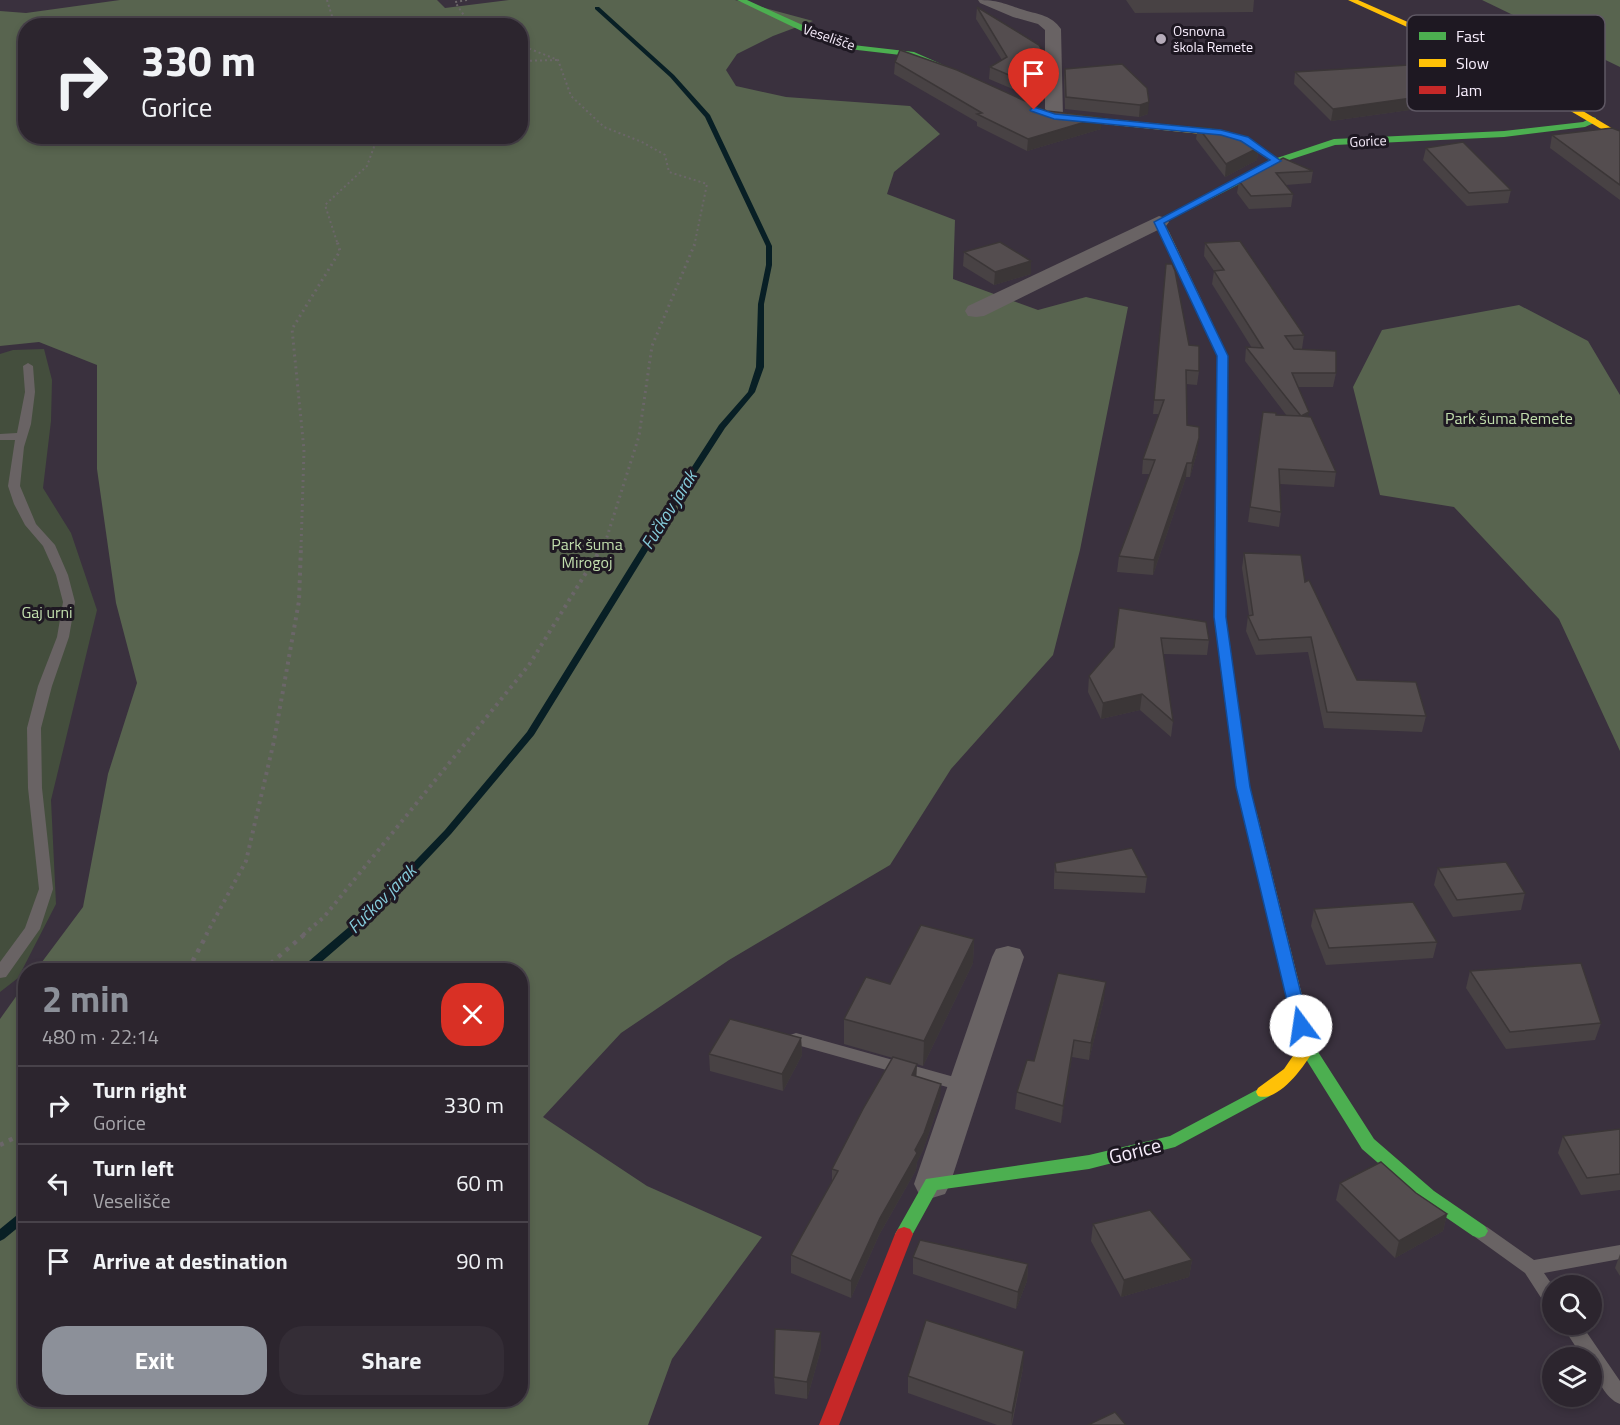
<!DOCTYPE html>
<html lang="en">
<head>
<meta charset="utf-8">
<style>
  :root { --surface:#2c252e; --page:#342d36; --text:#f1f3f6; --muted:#a6a5aa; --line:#48424a; --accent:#8c9099 }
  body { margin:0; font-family:"Titillium Web",sans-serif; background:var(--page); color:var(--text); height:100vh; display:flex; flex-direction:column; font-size:22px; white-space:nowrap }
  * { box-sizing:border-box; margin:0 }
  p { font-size:20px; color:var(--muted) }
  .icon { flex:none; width:33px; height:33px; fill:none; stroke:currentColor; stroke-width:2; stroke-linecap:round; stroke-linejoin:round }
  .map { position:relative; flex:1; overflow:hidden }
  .panel { position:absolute; left:18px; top:963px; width:510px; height:444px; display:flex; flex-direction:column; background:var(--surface); border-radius:24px; box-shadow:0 3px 9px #0003,0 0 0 2px var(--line) }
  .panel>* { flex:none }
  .top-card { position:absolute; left:18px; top:18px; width:510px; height:126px; border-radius:24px; box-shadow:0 3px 9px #0003,0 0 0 2px var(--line); background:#2c252e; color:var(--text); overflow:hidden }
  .buttons { position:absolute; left:1542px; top:1275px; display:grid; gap:12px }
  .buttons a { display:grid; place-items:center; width:60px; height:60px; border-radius:50%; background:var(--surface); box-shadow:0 3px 9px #0003,0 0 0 2px var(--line); font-size:30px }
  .pin { position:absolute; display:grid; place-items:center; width:51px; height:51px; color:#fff; margin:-62px -26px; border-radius:50% 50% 50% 0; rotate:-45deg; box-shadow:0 0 6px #0007 }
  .pin .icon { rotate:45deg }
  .me { position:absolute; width:66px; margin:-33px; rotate:346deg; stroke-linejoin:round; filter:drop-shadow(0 0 4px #0008) }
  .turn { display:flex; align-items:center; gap:21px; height:126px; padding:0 24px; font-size:27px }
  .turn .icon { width:78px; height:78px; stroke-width:2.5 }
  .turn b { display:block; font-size:42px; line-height:51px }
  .round { display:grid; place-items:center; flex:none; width:63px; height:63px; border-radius:24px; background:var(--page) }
  .summary { display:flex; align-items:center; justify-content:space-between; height:102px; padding:0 24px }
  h1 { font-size:36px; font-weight:700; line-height:45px; color:var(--accent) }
  .primary-button { display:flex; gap:12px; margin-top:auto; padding:12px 24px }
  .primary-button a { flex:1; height:69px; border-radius:24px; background:var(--accent); color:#fff; font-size:24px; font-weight:700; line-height:69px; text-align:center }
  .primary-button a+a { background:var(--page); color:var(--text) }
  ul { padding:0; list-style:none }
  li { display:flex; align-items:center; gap:18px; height:78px; padding:0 24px; border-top:2px solid var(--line) }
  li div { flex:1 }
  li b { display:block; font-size:22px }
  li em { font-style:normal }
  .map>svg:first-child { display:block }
  .green { fill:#444e3d }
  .forest { fill:#58644f; fill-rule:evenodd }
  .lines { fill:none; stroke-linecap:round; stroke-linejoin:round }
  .stream { fill:#081f25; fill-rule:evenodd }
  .path-far3 { stroke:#6b6669; stroke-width:2; stroke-dasharray:2 3; stroke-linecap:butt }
  .path-far2 { stroke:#6b6669; stroke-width:3; stroke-dasharray:2 4; stroke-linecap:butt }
  .path-far1 { stroke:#6b6669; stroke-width:4; stroke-dasharray:3 4.5; stroke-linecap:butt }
  .path { stroke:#6b6669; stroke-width:4.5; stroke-dasharray:4 6; stroke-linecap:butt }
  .lane { fill:#696364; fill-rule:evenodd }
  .street { fill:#696364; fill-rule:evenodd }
  .fast { fill:#4caf50; fill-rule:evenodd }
  .slow { fill:#ffc107; fill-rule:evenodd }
  .jam { fill:#c62828; fill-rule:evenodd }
  .wall { fill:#484244 }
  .shaded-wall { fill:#3b3637 }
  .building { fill:#544d4f; stroke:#3b3637; stroke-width:1.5 }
  .route { fill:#1a73e8; stroke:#114b97; stroke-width:1.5 }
  .poi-dot { fill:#b6acba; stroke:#1e1822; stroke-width:2 }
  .labels { text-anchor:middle; stroke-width:6; stroke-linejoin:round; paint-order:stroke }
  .far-poi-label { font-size:14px; fill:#f8eefd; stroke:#1e1822; text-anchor:start }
  .far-street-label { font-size:14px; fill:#f8eefd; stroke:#1e1822 }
  .park-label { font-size:16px; fill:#c1dead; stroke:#1e1822 }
  .water-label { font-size:18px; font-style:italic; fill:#85cbdb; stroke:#1e1822 }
  .near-street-label { font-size:20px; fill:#f8eefd; stroke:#1e1822 }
  .key { fill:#1e1822; stroke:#5f5864; stroke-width:1.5 }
  .key-label { font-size:16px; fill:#f8eefd }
</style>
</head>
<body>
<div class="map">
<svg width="1620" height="1425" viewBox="0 0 1620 1425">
  <rect width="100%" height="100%" fill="#3a313e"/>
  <!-- green -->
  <path class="green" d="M44 349 52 380 51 421 43 488 71 533 97 610 51 800 56 904 18 978 0 992V354L13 350Z"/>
  <!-- forest -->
  <g class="forest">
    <path d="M120 0H437L445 8 509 0H735L813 21 773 36 737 54 726 70 736 86 786 97 910 106 940 134 894 172 887 194 955 220 953 279 1038 310 1086 297 1128 307 1080 550 1053 655 951 769 890 865 729 960 621 1033 543 1117 647 1186 762 1237 672 1359 648 1425H0V1019L25 984 26 1400H520V970H36L83 907 108 774 137 683 116 603 97 469V365L39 342 0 346V11L26 13ZM26 26H520V136H26Z"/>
    <path d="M1482 0H1620V67Z"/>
    <path d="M1519 305 1588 341 1620 395V751L1559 619 1454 507 1380 495 1353 387 1382 330Z"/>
  </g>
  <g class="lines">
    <!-- stream -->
    <g class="stream">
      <path d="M595 7H599L674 75 710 115 772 246V265L764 304V367L755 392 725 428 687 487 534 735 451 834 371 919 312 970H301L302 967 363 915 445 830 527 732 679 487 719 425 748 392 756 367 758 304 766 265V246L705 117 670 77 595 9Z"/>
      <path d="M26 1210V1221L4 1239 0 1241V1229L22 1211Z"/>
    </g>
    <!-- path-far3 -->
    <g class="path-far3">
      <path d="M327 0 335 26"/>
      <path d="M467 0 455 2 471 26"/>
      <path d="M520 45 558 60 571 96 604 127 642 142 665 155 669 172 707 184 695 242"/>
      <path d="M520 61 557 60"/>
      <path d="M337 242 325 205 367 166 378 136"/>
    </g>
    <!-- path-far2 -->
    <g class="path-far2">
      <path d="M301 548 304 450 292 329 340 251 337 241"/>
      <path d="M601 548 606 540 639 436 652 346 696 241"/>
    </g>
    <!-- path-far1 -->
    <g class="path-far1">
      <path d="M206 935 246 861 274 741 299 601 301 547"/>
      <path d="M303 935 324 917 529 665 602 547"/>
    </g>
    <!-- path -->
    <g class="path">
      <path d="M188 970 207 934"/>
      <path d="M263 970 305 934"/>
      <path d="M0 1145 26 1132"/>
    </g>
    <!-- lane -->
    <g class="lane">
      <path d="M28 363 33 366 35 392 31 424 24 447 20 486 36 524 55 545 68 575 75 602 69 637 52 686 41 728 42 788 53 889 40 929 6 977 0 978V962L25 928 39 889 28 788 27 728 38 686 57 637 63 602 56 575 43 546 25 525 14 504 8 486 15 440H0V434L17 433 25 392 23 366Z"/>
      <path d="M796 1033 965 1080 971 1082 973 1086 971 1090 965 1092 790 1043 788 1039 790 1035Z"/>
      <path d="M1481 1225 1487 1227 1534 1260 1620 1245V1259L1544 1273 1553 1286 1552 1307 1545 1304 1525 1273 1475 1237 1472 1232 1475 1227Z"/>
      <path d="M1561 1324H1581L1620 1381V1404C1605 1399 1592 1372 1592 1358H1583Z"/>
    </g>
    <!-- street -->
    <g class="street">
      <path d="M978 0C1000 0 1004 4 1024 10 1040 15 1051 15 1061 29L1063 117 1060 121H1048L1045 117V30L1038 24 1013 17 980 3Z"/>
      <path d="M1159 216 1166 218 1169 222 1166 226 984 316 976 317 968 316 965 311 968 306Z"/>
      <path d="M1008 946 1020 949 1024 957 950 1184 945 1194 932 1198 919 1194 914 1184 992 957 996 949Z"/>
    </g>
    <!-- fast -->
    <g class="fast">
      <path d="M737 0H747L818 32 853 45 914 52 966 75 959 77 909 56 849 49 812 36Z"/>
      <path d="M1593 117 1596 118V122L1585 127 1504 137 1335 145 1280 163 1164 223 1169 232 1167 234H1161L1154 222 1274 159 1334 139 1504 131 1583 122Z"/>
      <path d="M1307 1042 1313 1044 1374 1139 1434 1191 1485 1226 1488 1231 1485 1236 1479 1238 1473 1236 1422 1201 1362 1149 1299 1048 1301 1044Z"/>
      <path d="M1264 1086 1270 1088 1272 1092 1270 1096 1175 1147 1089 1169 937 1190 910 1239 904 1241 898 1239 895 1234 926 1179 1089 1155 1170 1136Z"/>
    </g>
    <!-- slow -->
    <g class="slow">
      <path d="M1348 0H1358L1505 65 1620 133V140L1499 69Z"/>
      <path d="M1058 114 1221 130 1247 137 1281 161 1274 163 1241 141 1221 136 1055 119V115Z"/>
      <path d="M1164 229 1169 232 1228 356 1226 583 1220 587 1214 583 1218 356 1159 232Z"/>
      <path d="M1250 809 1257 814 1315 1048C1306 1064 1279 1103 1258 1096L1256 1092 1258 1088 1284 1069 1299 1047 1243 814Z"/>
    </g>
    <!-- jam -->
    <g class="jam">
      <path d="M1220 579 1226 583V617L1250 787 1257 814 1250 819 1243 814 1236 787 1214 617V583Z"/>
      <path d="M904 1227 910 1229 913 1234 839 1425H819L895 1234 898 1229Z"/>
    </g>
  </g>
  <!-- wall -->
  <g class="wall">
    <path d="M1126 0H1254L1253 12 1135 13Z"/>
    <path d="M977 7 1044 90 1043 102 989 79 990 67 1002 60 976 19Z"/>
    <path d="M895 62 1047 111 1101 129 1027 151 977 126V122L894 74Z"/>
    <path d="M1122 64 1148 114 1139 117 1065 109 1064 81 1065 69Z"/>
    <path d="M1295 72 1463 93 1461 105 1424 108 1331 121 1294 84Z"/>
    <path d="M1198 127 1258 148 1257 160 1225 177 1196 139Z"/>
    <path d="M1620 131V200L1550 148 1552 135Z"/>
    <path d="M1426 148 1511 190 1508 203 1467 206 1423 160Z"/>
    <path d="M1283 158 1313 171 1311 183 1286 185 1293 194 1291 207 1249 209 1237 193 1239 181Z"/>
    <path d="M1205 243 1304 335 1302 349H1294L1336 373 1333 387H1298L1308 417 1336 472 1334 487 1280 484 1281 512 1279 527 1248 522 1263 412 1276 415 1287 416 1245 361 1246 347 1252 348 1212 284 1214 271 1204 256Z"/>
    <path d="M964 252 1031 261V274L994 285 963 266Z"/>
    <path d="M1166 264 1189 345 1199 371 1197 385 1186 384 1187 425 1197 453 1190 477H1186L1153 575 1117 572 1119 556 1150 474H1142L1143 459 1159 414H1153Z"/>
    <path d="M1244 553 1305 582 1357 680 1426 716 1422 732 1324 728 1308 652 1256 655 1246 631 1248 616 1249 615 1242 568Z"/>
    <path d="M1119 608 1209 640 1207 655 1163 654 1173 721 1171 737 1140 710 1101 719 1088 692 1089 676 1114 647Z"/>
    <path d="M1055 863 1147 877 1145 893 1054 889V879Z"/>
    <path d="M1438 868 1525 893 1521 910 1453 917 1434 885Z"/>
    <path d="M1314 909 1437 942 1433 958 1326 965 1311 926Z"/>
    <path d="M974 939 973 963 923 1066 917 1064 916 1076 940 1101 923 1150 917 1162 916 1170 879 1235 851 1298 791 1273V1255L832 1181V1169L893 1058 844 1044V1019L890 984Z"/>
    <path d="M1470 971 1601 1023 1595 1040 1506 1049 1466 988Z"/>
    <path d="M1104 999 1089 1060 1072 1057 1061 1123 1015 1109 1017 1092 1034 1061Z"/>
    <path d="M801 1038 802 1055 783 1091 710 1071 709 1054Z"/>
    <path d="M1620 1129V1190L1581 1195 1558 1153 1563 1136Z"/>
    <path d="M1340 1183 1416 1193 1447 1214 1443 1231 1395 1258 1336 1200Z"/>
    <path d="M1093 1224 1192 1260 1189 1277 1121 1297 1091 1241Z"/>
    <path d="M1620 1254V1276L1615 1268Z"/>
    <path d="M913 1257 1028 1264 1027 1281 1016 1309 913 1274Z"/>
    <path d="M821 1349 807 1399 775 1394 774 1377Z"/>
    <path d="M1023 1368 1012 1425H997L908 1393V1376Z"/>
  </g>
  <!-- shaded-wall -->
  <g class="shaded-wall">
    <path d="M1426 96 1424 108 1331 121 1333 109Z"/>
    <path d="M1149 102 1148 114 1139 117 1140 105Z"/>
    <path d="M1102 117 1101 129 1027 151 1028 139Z"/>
    <path d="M1258 148 1257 160 1225 177 1226 164Z"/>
    <path d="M1031 261V274L994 285 995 272Z"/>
    <path d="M1309 412 1307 426 1301 416Z"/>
    <path d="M1199 438 1197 453 1190 477 1192 463Z"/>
    <path d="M1187 463 1186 477 1153 575 1154 560Z"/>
    <path d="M1142 694 1140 710 1101 719 1103 703Z"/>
    <path d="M974 939 973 963 923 1066 924 1041Z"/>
    <path d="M1106 982 1104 999 1089 1060 1091 1043Z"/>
    <path d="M801 1038 802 1055 783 1091 782 1074Z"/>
    <path d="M1074 1040 1072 1057 1061 1123 1063 1106Z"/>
    <path d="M917 1064 916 1081 912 1075Z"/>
    <path d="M941 1084 940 1101 923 1150 917 1162 916 1170 879 1235 851 1298V1281L880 1218 915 1150Z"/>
    <path d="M1447 1214 1443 1231 1395 1258 1399 1241Z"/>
    <path d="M1192 1260 1189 1277 1121 1297 1124 1280Z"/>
    <path d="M1028 1264 1027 1281 1016 1309 1018 1292Z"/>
    <path d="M821 1332V1349L807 1399V1382Z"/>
    <path d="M1024 1351 1023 1368 1011 1425 1012 1413Z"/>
  </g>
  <!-- building -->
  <g class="building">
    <path d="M977 7 1039 45 1044 53V90L990 67 1007 57Z"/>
    <path d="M900 50 957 70 1047 111 1102 117 1028 139 977 114 982 113 895 62Z"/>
    <path d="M1122 64 1147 88 1149 102 1140 105 1066 97 1065 69Z"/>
    <path d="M1425 64 1438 71 1463 93 1426 96 1333 109 1295 72Z"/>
    <path d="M1198 127 1212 128 1258 148 1226 164Z"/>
    <path d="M1612 128 1620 131V185L1552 135Z"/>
    <path d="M1463 142 1511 190 1469 193 1426 148Z"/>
    <path d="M1283 158 1313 171 1276 173 1293 194 1251 196 1239 181Z"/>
    <path d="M1240 241 1304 335 1285 336 1294 349 1336 351V373H1292L1309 412 1301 416 1311 417 1336 472 1279 469 1281 512 1250 507 1263 412 1276 413V415L1301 416 1246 347 1263 348 1214 271 1224 270 1205 243Z"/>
    <path d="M1000 242 1031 261 995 272 964 252Z"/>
    <path d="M1166 264H1172L1175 271 1189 345 1199 346V371L1186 370 1187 425 1199 427V438L1192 463H1187L1154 560 1119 556 1155 460 1143 459 1164 400H1154Z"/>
    <path d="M1244 553 1301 555 1305 582 1309 580 1357 680 1416 682 1426 716 1327 712 1311 637 1259 640 1248 616 1253 615Z"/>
    <path d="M1119 608 1206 622 1209 640 1161 638 1173 721 1142 694 1103 703 1089 676 1114 647Z"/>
    <path d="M1132 848 1147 877 1056 872 1055 863Z"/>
    <path d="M1506 862 1525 893 1457 900 1438 868Z"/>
    <path d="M1413 902 1437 942 1329 948 1314 909Z"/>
    <path d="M921 925 974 939 924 1041 844 1019 866 977 890 984Z"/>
    <path d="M1581 963 1601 1023 1510 1032 1470 971Z"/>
    <path d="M1058 973 1106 982 1091 1043 1074 1040 1063 1106 1017 1092 1027 1060 1034 1061Z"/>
    <path d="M730 1019 801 1038 782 1074 709 1054Z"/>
    <path d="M893 1057 917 1064 912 1075 941 1084 924 1133 915 1150 917 1153 880 1218 851 1281 791 1255 838 1171 832 1169 863 1109Z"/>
    <path d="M1620 1129V1174L1587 1178 1563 1136Z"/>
    <path d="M1381 1162 1416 1193 1447 1214 1399 1241 1340 1183Z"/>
    <path d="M1150 1210 1192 1260 1124 1280 1093 1224Z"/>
    <path d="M920 1240 1028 1264 1018 1292 913 1257Z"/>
    <path d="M926 1320 1024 1351 1012 1413 908 1376Z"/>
    <path d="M775 1329 821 1332 807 1382 774 1377Z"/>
    <path d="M1115 1412 1126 1425H1088Z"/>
  </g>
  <!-- route -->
  <path class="route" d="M1034 107 1055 114 1221 130 1248 137 1281 161 1164 223 1228 356 1226 617 1250 787 1309 1026 1307 1030H1295L1293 1026 1236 787 1214 617 1217 356 1154 222 1270 160 1241 141 1221 135 1054 119 1031 111 1030 110Z"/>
  <!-- markers -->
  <circle class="poi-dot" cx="1161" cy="39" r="6"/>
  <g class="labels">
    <!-- far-poi labels -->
    <g class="far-poi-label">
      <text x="1173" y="36">Osnovna<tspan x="1173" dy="16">škola Remete</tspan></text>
    </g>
    <!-- far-street labels -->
    <g class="far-street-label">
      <text transform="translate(829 37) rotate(19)" y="5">Veselišče</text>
      <text transform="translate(1368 141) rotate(-3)" y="5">Gorice</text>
    </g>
    <!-- park labels -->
    <g class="park-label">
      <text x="1509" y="424">Park šuma Remete</text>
      <text x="587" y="550">Park šuma<tspan x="587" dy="18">Mirogoj</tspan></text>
      <text x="47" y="618">Gaj urni</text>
    </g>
    <!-- water labels -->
    <g class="water-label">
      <text transform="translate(669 510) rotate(-58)" y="6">Fučkov jarak</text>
      <text transform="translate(382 899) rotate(-45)" y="6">Fučkov jarak</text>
    </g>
    <!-- near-street labels -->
    <g class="near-street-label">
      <text transform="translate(1135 1151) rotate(-14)" y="7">Gorice</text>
    </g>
  </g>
  <!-- legend -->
  <rect x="1407" y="15" width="198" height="96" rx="9" class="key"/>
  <rect x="1419" y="32" width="27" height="8" fill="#4caf50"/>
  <rect x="1419" y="59" width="27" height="8" fill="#ffc107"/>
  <rect x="1419" y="86" width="27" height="8" fill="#c62828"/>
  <g class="key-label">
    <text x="1456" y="42">Fast</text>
    <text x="1456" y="69">Slow</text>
    <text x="1456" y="96">Jam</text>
  </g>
</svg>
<div class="buttons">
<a><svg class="icon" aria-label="search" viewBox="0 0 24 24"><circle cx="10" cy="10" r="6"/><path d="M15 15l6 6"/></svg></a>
<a><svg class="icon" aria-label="layers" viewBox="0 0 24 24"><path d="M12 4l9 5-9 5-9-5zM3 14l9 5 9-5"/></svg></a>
</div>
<div class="pin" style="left:1034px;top:110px;background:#d93025"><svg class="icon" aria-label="arrive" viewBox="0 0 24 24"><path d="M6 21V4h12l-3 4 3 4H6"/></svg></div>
<svg class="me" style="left:1301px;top:1026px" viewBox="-20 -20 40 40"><circle r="19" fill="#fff"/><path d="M0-13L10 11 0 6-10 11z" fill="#1a73e8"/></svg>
<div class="top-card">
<div class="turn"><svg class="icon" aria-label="right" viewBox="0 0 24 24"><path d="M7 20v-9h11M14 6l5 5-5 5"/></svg><div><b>330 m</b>Gorice</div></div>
</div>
<section class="panel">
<div class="summary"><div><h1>2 min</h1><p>480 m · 22:14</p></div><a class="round" style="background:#d93025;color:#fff"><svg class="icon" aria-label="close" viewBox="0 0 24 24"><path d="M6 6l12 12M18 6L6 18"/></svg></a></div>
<ul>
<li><svg class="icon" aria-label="right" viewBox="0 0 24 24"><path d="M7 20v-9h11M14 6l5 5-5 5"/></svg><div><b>Turn right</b><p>Gorice</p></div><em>330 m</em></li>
<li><svg class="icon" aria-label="left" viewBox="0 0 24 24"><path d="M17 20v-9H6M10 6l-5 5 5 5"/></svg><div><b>Turn left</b><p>Veselišče</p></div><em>60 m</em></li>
<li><svg class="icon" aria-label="arrive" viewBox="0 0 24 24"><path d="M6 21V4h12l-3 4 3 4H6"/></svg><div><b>Arrive at destination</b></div><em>90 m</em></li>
</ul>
<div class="primary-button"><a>Exit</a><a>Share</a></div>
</section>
</div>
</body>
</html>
